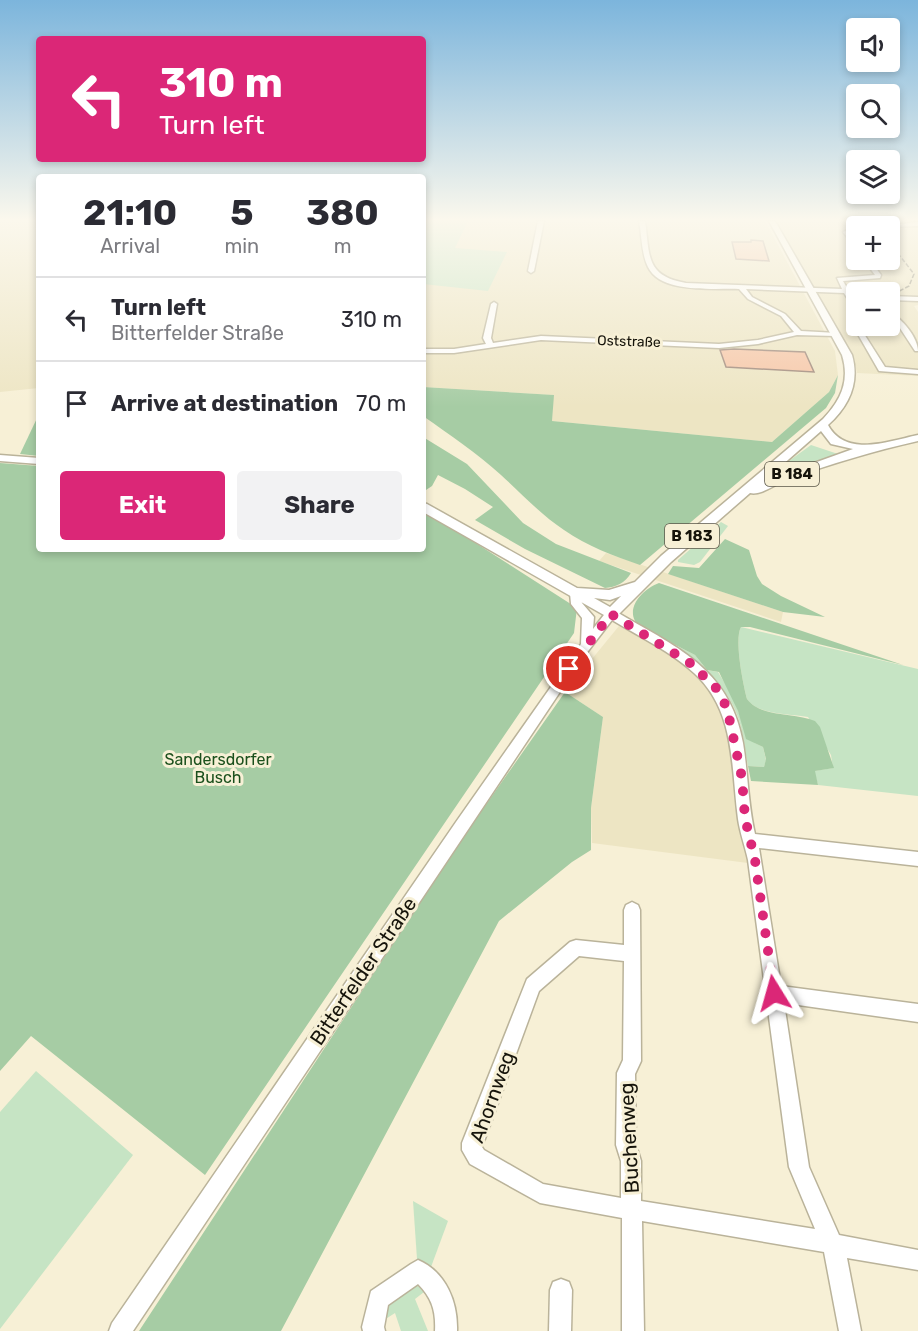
<!DOCTYPE html>
<html lang="en">
<head>
<meta charset="utf-8">
<style>
  :root { --surface:#fff; --page:#f2f2f3; --text:#2b2b33; --muted:#7c7c81; --line:#e1e1e2; --accent:#db2777 }
  body { margin:0; font-family:Rubik,sans-serif; background:var(--page); color:var(--text); height:100vh; display:flex; flex-direction:column; font-size:22px; white-space:nowrap }
  * { box-sizing:border-box; margin:0 }
  p { font-size:20px; color:var(--muted) }
  .icon { flex:none; width:33px; height:33px; fill:none; stroke:currentColor; stroke-width:2; stroke-linecap:round; stroke-linejoin:round }
  .map { position:relative; flex:1; overflow:hidden }
  .panel { position:absolute; left:36px; top:174px; width:390px; height:378px; display:flex; flex-direction:column; background:var(--surface); border-radius:6px; box-shadow:0 3px 9px #0003 }
  .panel>* { flex:none }
  .guide { position:absolute; left:36px; top:36px; width:390px; height:126px; border-radius:6px; box-shadow:0 3px 9px #0003; background:#db2777; color:#fff; overflow:hidden }
  .fabs { position:absolute; left:846px; top:18px; display:grid; gap:12px }
  .fabs a { display:grid; place-items:center; width:54px; height:54px; border-radius:6px; background:var(--surface); box-shadow:0 3px 9px #0003; font-size:30px }
  .pin { position:absolute; display:grid; place-items:center; width:51px; height:51px; color:#fff; margin:-26px; border:3px solid #fff; border-radius:50%; box-shadow:0 2px 6px #0007 }
  .me { position:absolute; width:66px; margin:-33px; rotate:352deg; stroke-linejoin:round; filter:drop-shadow(0 0 4px #0008) }
  .turn { display:flex; align-items:center; gap:21px; height:126px; padding:0 24px; font-size:27px }
  .turn .icon { width:78px; height:78px; stroke-width:2.5 }
  .turn b { display:block; font-size:42px; line-height:51px }
  .eta { display:flex; justify-content:space-evenly; align-items:center; height:102px; text-align:center }
  .eta b { font-size:36px; font-weight:700; line-height:42px }
  .cta { display:flex; gap:12px; margin-top:auto; padding:12px 24px }
  .cta a { flex:1; height:69px; border-radius:6px; background:var(--accent); color:#fff; font-size:24px; font-weight:700; line-height:69px; text-align:center }
  .cta a+a { background:var(--page); color:var(--text) }
  ul { padding:0; list-style:none }
  li { display:flex; align-items:center; gap:18px; height:84px; padding:0 24px; border-top:2px solid var(--line) }
  li div { flex:1 }
  li b { display:block; font-size:22px }
  li em { font-style:normal }
  .map>svg:first-child { display:block }
  .built { fill:#ede5c3; fill-rule:evenodd }
  .green { fill:#c6e4c4 }
  .forest { fill:#a6cca4 }
  .building { fill:#f6c6a7; stroke:#a0897b; stroke-width:1.5 }
  .lines { fill:none; stroke-linecap:round; stroke-linejoin:round }
  .minor-casing { stroke:#bab39a; stroke-width:3 }
  .major-casing { stroke:#bab39a; stroke-width:3 }
  .minor { fill:#fff; fill-rule:evenodd }
  .major { fill:#fff; fill-rule:evenodd }
  .rail { stroke:#8d8977; stroke-width:1.5; stroke-dasharray:4.5 2; stroke-linecap:butt }
  .route { stroke:#db2777; stroke-width:10; stroke-dasharray:0 18 }
  .labels { text-anchor:middle; stroke-width:6; stroke-linejoin:round; paint-order:stroke }
  .far-street-label { font-size:14px; fill:#16140b; stroke:#f7f0d6 }
  .shield { fill:#f7f0d6; stroke:#5a5648; stroke-width:1.5 }
  .shield-label { font-size:15px; font-weight:bold; fill:#16140b }
  .park-label { font-size:16px; fill:#1b501c; stroke:#f7f0d6 }
  .near-street-label { font-size:20px; fill:#16140b; stroke:#f7f0d6 }
</style>
</head>
<body>
<div class="map">
<svg width="918" height="1331" viewBox="0 0 918 1331">
  <rect width="100%" height="100%" fill="#f7f0d6"/>
  <!-- built -->
  <g class="built">
    <path d="M0 221H39V388L0 392Z"/>
    <path d="M423 221H765L835 351 838 375 829 392 772 442 552 421 553 395 423 387Z"/>
    <path d="M777 221H918V305L914 306 918 312V376L857 373 854 360ZM856 226H890V260H856ZM856 292H890V326H856Z"/>
    <path d="M606 553 783 612 781 622 599 561Z"/>
    <path d="M619 626 655 644 683 662 714 692 727 721 748 863 592 843 591 808 603 717 565 692Z"/>
  </g>
  <!-- green -->
  <g class="green">
    <path d="M423 221H468L455 248 507 252 488 291 423 284Z"/>
    <path d="M811 445 844 456 764 483 760 482Z"/>
    <path d="M721 522 728 526 700 562 694 565 678 562V560Z"/>
    <path d="M640 627 695 655 707 670 718 672 732 695 743 724 755 743 763 747 766 760 764 767 748 766C745 751 744 735 739 720 724 673 679 652 640 627Z"/>
    <path d="M741 627 918 669V796L818 785 814 771 833 768 831 755 808 717C789 714 758 715 747 699 743 684 734 639 741 627Z"/>
    <path d="M36 1071 133 1155 0 1329V1112Z"/>
    <path d="M413 1201 448 1221 431 1267 417 1259Z"/>
    <path d="M417 1285 424 1292 415 1299 428 1331H401L395 1313 384 1320 385 1308Z"/>
  </g>
  <!-- forest -->
  <g class="forest">
    <path d="M838 375 835 393 826 408 640 565C614 556 587 546 564 530 540 514 522 494 501 475 477 453 450 435 423 416V387L554 395 552 421 772 442 829 392Z"/>
    <path d="M39 414V456L20 454Z"/>
    <path d="M423 437 467 464 523 523 556 544 631 573C625 583 616 587 605 588L525 549 475 520 493 507 465 489 438 475 432 486 423 492Z"/>
    <path d="M0 463 39 466V549H423V514L438 519 577 608 574 633 205 1175 31 1036 0 1071Z"/>
    <path d="M725 539 749 550 757 576 762 584 781 596 825 617 783 612 668 574 673 566 699 568Z"/>
    <path d="M659 583 903 665 750 627H741C734 639 743 684 747 699 761 718 795 712 815 721L820 727 834 768 815 771 818 785 751 781 748 766 764 767 766 759 763 747 746 739 738 711 719 672 707 670 695 655 640 627C622 611 642 589 659 583Z"/>
    <path d="M565 692 603 717 591 808V850L572 862 499 921 281 1331H139L459 843Z"/>
  </g>
  <!-- building -->
  <g class="building">
    <path d="M751 240 763 241 769 261 736 259 732 242H751Z"/>
    <path d="M734 349 805 352 814 372 726 367 720 350Z"/>
  </g>
  <g class="lines">
    <!-- minor casing -->
    <g class="minor-casing">
      <g id="minor">
        <path d="M538 221H544L534 271 531 273 528 271Z"/>
        <path d="M639 221H645C650 255 645 276 686 283L842 289 837 278 875 275 864 260H870L881 275 880 278 843 281 856 303V326H859L885 367 918 370V374L879 371 852 324 851 304 844 293 746 289 752 297 785 314 801 331 837 333 839 334 835 336 797 335 758 344 719 348 541 340 454 353H423V349H454L486 344 483 338 491 304 494 302 497 304 491 338 493 343 541 336 719 344 758 340 794 332 781 316 748 299 739 289C713 288 661 294 648 267 641 253 642 236 639 221Z"/>
        <path d="M918 222V226L890 227 884 226Z"/>
        <path d="M856 227V231L849 233 856 243V248L843 232Z"/>
        <path d="M890 296 918 297V301L890 300Z"/>
        <path d="M890 313C902 318 918 338 918 351H915L894 319 890 317Z"/>
        <path d="M575 589 579 590 582 603 594 617 593 629 607 611H615C674 646 730 668 743 743 748 773 748 805 755 834L918 852V866L759 848 781 986 918 1004V1022L784 1003 809 1167 839 1235 918 1250V1270L847 1258 861 1331H839L824 1252 642 1221 644 1331H622V1218L540 1203 470 1164 462 1150V1143L527 979 570 942 576 940 624 945V910L626 905 632 902 638 905 640 910 641 1061 635 1074 636 1145 641 1161V1201L815 1229 789 1167 748 860C745 846 740 833 738 819 731 768 736 711 694 673 670 651 640 637 612 620L582 659 133 1331H109L112 1323 456 822 581 644 582 618 571 604 570 593ZM579 956 624 961 623 1060 617 1073 616 1145 621 1161V1198L543 1184 484 1150 482 1147 539 991Z"/>
        <path d="M418 1260C446 1272 458 1302 457 1331H435C436 1311 432 1298 418 1284L388 1305 384 1327 385 1331H363L362 1327 371 1291 411 1264Z"/>
        <path d="M561 1279 569 1282 572 1290 571 1331H549L550 1290 553 1282Z"/>
      </g>
    </g>
    <!-- major casing -->
    <g class="major-casing">
      <g id="major">
        <path d="M769 221H775L852 355C860 383 849 406 828 425 846 458 889 441 918 435V441C873 451 831 464 788 479 777 483 761 496 750 493L671 562 616 617 611 619 423 512V503L427 504 577 588 609 590 635 582 661 556 823 419C841 400 850 381 842 355ZM821 431 831 444 853 449 764 481ZM621 596 610 607 594 598 610 600Z"/>
        <path d="M0 455 39 458V464L0 461Z"/>
      </g>
    </g>
    <!-- minor -->
    <use href="#minor" class="minor"/>
    <!-- major -->
    <use href="#major" class="major"/>
    <!-- rail -->
    <path class="rail" d="M890 243 914 274 909 286 890 296"/>
  </g>
  <!-- sky -->
  <linearGradient id="sky" x2="0" y2="1"><stop stop-color="#7cb5dc"/><stop offset="0.54" stop-color="#fbf8ed"/><stop offset="1" stop-color="#fbf8ed" stop-opacity="0"/></linearGradient>
  <rect width="918" height="407" fill="url(#sky)"/>
  <g class="lines">
    <!-- route -->
    <path class="route" d="M569 669 611 614 690 663 717 689 727 708 742 778 745 818 755 860 774 993"/>
  </g>
  <g class="labels">
    <!-- far-street labels -->
    <g class="far-street-label">
      <text transform="translate(629 341) rotate(2)" y="5">Oststraße</text>
    </g>
    <!-- shield labels -->
    <g class="shield">
      <rect x="765" y="462" width="54" height="24" rx="4.5"/>
      <rect x="665" y="524" width="54" height="24" rx="4.5"/>
    </g>
    <g class="shield-label">
      <text x="792" y="479">B 184</text>
      <text x="692" y="541">B 183</text>
    </g>
    <!-- park labels -->
    <g class="park-label">
      <text x="218" y="765">Sandersdorfer<tspan x="218" dy="18">Busch</tspan></text>
    </g>
    <!-- near-street labels -->
    <g class="near-street-label">
      <text transform="translate(363 971) rotate(-56)" y="7">Bitterfelder Straße</text>
      <text transform="translate(492 1097) rotate(-70)" y="7">Ahornweg</text>
      <text transform="translate(629 1138) rotate(-93)" y="7">Buchenweg</text>
    </g>
  </g>
</svg>
<div class="fabs">
<a><svg class="icon" aria-label="sound" viewBox="0 0 24 24"><path d="M4 9h4l5-4v14l-5-4H4zM17 9q2 3 0 6"/></svg></a>
<a><svg class="icon" aria-label="search" viewBox="0 0 24 24"><circle cx="10" cy="10" r="6"/><path d="M15 15l6 6"/></svg></a>
<a><svg class="icon" aria-label="layers" viewBox="0 0 24 24"><path d="M12 4l9 5-9 5-9-5zM3 14l9 5 9-5"/></svg></a>
<a>+</a>
<a>−</a>
</div>
<div class="pin" style="left:569px;top:669px;background:#d93025"><svg class="icon" aria-label="arrive" viewBox="0 0 24 24"><path d="M6 21V4h12l-3 4 3 4H6"/></svg></div>
<svg class="me" style="left:774px;top:993px" viewBox="-20 -20 40 40"><path d="M0-17L14 15 0 8-14 15z" fill="#db2777" stroke="#fff" stroke-width="4"/></svg>
<div class="guide">
<div class="turn"><svg class="icon" aria-label="left" viewBox="0 0 24 24"><path d="M17 20v-9H6M10 6l-5 5 5 5"/></svg><div><b>310 m</b>Turn left</div></div>
</div>
<section class="panel">
<div class="eta">
<div><b>21:10</b><p>Arrival</p></div>
<div><b>5</b><p>min</p></div>
<div><b>380</b><p>m</p></div>
</div>
<ul>
<li><svg class="icon" aria-label="left" viewBox="0 0 24 24"><path d="M17 20v-9H6M10 6l-5 5 5 5"/></svg><div><b>Turn left</b><p>Bitterfelder Straße</p></div><em>310 m</em></li>
<li><svg class="icon" aria-label="arrive" viewBox="0 0 24 24"><path d="M6 21V4h12l-3 4 3 4H6"/></svg><div><b>Arrive at destination</b></div><em>70 m</em></li>
</ul>
<div class="cta"><a>Exit</a><a>Share</a></div>
</section>
</div>
</body>
</html>
